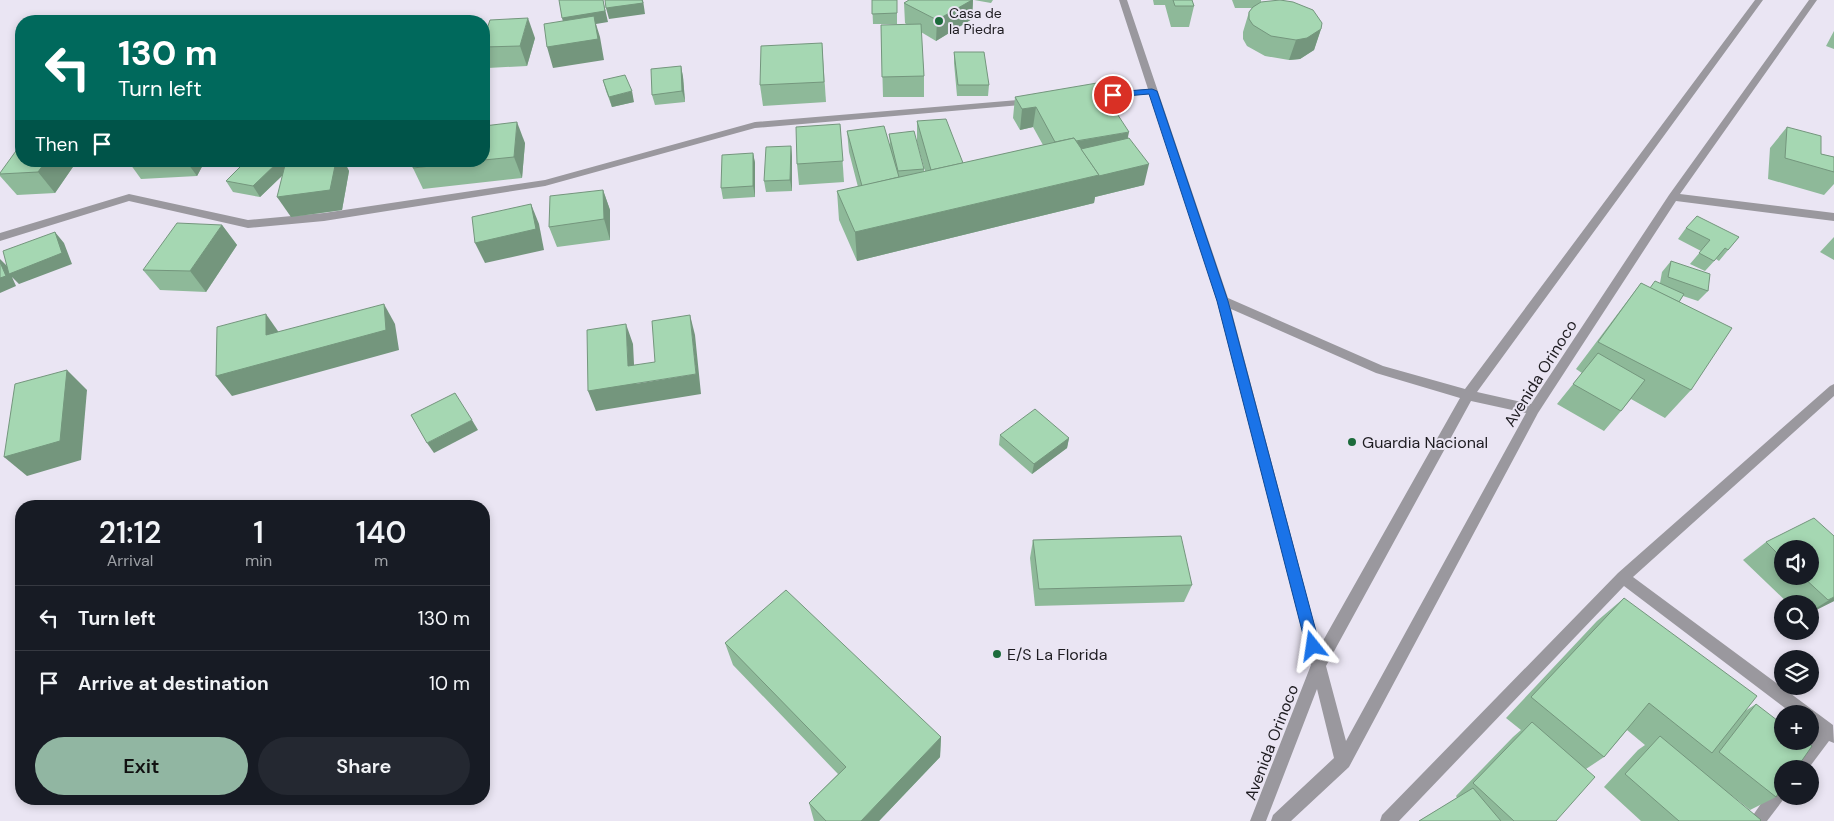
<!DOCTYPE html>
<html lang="en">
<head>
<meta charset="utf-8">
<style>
  :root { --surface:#171b24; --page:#242831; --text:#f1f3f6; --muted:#9ea1a6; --line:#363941; --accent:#91b6a2 }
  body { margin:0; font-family:"DM Sans",sans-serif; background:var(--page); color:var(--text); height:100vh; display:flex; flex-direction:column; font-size:19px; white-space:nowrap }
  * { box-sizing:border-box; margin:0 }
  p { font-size:16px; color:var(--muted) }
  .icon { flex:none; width:28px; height:28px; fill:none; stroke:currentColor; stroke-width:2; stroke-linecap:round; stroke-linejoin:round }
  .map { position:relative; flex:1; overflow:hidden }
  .drawer { position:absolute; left:15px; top:500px; width:475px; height:305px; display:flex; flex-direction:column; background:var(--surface); border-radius:20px; box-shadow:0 2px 8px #0003 }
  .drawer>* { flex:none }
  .hud { position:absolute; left:15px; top:15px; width:475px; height:152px; border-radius:20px; box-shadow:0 2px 8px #0003; background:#00695c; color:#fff; overflow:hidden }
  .fabs { position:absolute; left:1774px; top:540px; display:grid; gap:10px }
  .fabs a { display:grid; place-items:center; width:45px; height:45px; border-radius:50%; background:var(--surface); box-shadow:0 2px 8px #0003; font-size:25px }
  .pin { position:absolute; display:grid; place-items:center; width:42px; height:42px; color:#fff; margin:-21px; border:2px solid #fff; border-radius:50%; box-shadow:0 1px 5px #0007 }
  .me { position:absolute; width:55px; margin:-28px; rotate:345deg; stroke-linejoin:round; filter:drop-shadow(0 0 4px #0008) }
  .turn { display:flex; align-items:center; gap:18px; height:105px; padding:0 20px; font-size:22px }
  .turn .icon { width:65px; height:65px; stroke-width:2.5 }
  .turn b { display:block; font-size:35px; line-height:42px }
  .then { display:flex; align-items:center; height:48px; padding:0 20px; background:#0003; gap:10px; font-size:19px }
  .eta { display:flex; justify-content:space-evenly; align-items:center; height:85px; text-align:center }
  .eta b { font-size:30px; font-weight:600; line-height:35px }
  .button { display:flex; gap:10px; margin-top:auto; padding:10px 20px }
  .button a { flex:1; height:58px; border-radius:30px; background:var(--accent); color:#111; font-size:20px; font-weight:600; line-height:58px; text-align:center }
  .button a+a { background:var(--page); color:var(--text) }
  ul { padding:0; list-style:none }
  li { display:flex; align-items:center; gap:15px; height:65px; padding:0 20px; border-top:1px solid var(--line) }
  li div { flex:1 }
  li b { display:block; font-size:19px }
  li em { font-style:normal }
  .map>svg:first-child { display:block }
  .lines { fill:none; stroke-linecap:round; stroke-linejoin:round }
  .minor { fill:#9a989e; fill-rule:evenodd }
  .wall { fill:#8eb999; fill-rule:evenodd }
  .shaded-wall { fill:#74967d }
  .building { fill:#a5d7b2; stroke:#74967d }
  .route { fill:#1a73e8; stroke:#114b97 }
  .poi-dot { fill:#1c6b3b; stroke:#eae5f3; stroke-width:2 }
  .labels { text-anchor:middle; stroke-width:4; stroke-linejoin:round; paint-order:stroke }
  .far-poi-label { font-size:14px; fill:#1e1c21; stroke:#eae5f3; text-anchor:start }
  .street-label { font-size:16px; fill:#1e1c21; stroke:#eae5f3 }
  .poi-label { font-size:16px; fill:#1e1c21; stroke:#eae5f3; text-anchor:start }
</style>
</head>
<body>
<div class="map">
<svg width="1834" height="821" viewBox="0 0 1834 821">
  <rect width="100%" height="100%" fill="#eae5f3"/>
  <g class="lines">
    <!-- minor -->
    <g class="minor">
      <path d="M1119 0H1127L1228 298 1383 366 1465 389 1755 0H1763L1477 392 1531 404 1669 195 1809 0H1817L1680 194 1834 213V221L1676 201 1538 413 1349 767 1291 821H1271L1273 815 1334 758 1317 689 1266 821H1250L1311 665 1217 301 1150 94 1090 100 1085 97 1090 94 1148 89ZM1231 309 1376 373 1460 398 1320 646ZM1471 401 1526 413 1346 741 1326 666Z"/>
      <path d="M1030 99 1033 100V104L755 128 545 186 324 221 248 228 129 201 0 241V233L129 194 248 220 324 213 545 180 755 122Z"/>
      <path d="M1834 384V396L1633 577 1833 725 1834 743 1829 741 1808 769H1790L1817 732 1810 726V714H1793L1624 586 1399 821H1380L1382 815 1618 573 1830 386Z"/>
      <path d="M1782 780V796H1786L1767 821H1749L1776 782Z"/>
    </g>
  </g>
  <!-- wall -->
  <g class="wall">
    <path d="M872 0H897V24H873Z"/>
    <path d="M909 0H973L972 19 936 41 921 32 924 76V97H883L881 25H907L905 23 904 3Z"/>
    <path d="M974 0H993L991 3Z"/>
    <path d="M1153 0H1192L1194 6 1189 27H1171L1165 5H1154Z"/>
    <path d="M1232 0H1261V2L1321 29 1314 50 1300 59 1289 60 1265 56 1247 46 1243 39V32L1249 12 1252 8H1235Z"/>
    <path d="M1834 31V49L1826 46Z"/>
    <path d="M484 38H535L527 66 488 68 484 56Z"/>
    <path d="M822 43 826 102 763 106 760 85Z"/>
    <path d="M954 52 989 85 988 96H957L954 63Z"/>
    <path d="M681 66 683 77 685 102 655 105 652 95Z"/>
    <path d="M603 80 634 102 612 107 606 91Z"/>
    <path d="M1015 97 1128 138 1144 185 1095 197 1094 203 857 261 839 220 837 191 858 187 849 152 847 131 890 144 889 134 924 169V172L925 171 917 142V121L963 163 1043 145 1033 127 1020 130 1013 118Z"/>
    <path d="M840 124 844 182 799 185 797 164Z"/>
    <path d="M484 126 525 143 522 178 423 189 413 168 414 161H484Z"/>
    <path d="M1787 127 1821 154 1834 157V184L1824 195 1768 179 1770 148Z"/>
    <path d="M791 146 792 157V191L766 192 764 181Z"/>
    <path d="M753 153 755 163V197L723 199 721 188Z"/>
    <path d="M21 161H77L55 193 17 195 0 176V173Z"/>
    <path d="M128 161H205L197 176 141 179Z"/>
    <path d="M286 161H344L349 171 342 210 291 217 283 175 260 197 233 192 226 181 285 165Z"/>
    <path d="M603 190 610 210V240L557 247 549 227Z"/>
    <path d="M222 225 237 245 206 292 160 290 143 270Z"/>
    <path d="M1686 228 1739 237 1719 261 1716 259 1705 271 1690 264 1701 251 1678 239Z"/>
    <path d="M1834 237V260L1820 252Z"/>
    <path d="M1671 261 1708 291 1698 301 1683 296 1679 302 1691 390 1665 418 1631 399 1621 411 1604 431 1557 404 1582 373 1576 369 1619 312 1641 283 1650 288 1660 283 1662 272Z"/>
    <path d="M1000 435 1069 438 1067 448 1032 474 999 445Z"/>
    <path d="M1834 536V601L1810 613V604H1789L1743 560 1766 542ZM1782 549 1810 576H1782Z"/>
    <path d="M1033 540 1192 585 1184 602 1035 606 1030 558Z"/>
    <path d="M1624 598 1745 711 1756 704 1776 797 1750 810 1730 794 1760 821H1641L1604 787 1638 750 1645 745 1627 730 1604 757 1586 769 1556 821H1419L1457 798 1456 796 1513 737 1521 730 1506 718 1597 621Z"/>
    <path d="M725 643 941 737 940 757 879 821H814L809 803 838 774 733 665Z"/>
  </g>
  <!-- shaded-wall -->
  <g class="shaded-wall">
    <path d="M603 0 608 22 596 24 600 37 604 60 553 68 547 47 565 29 562 18Z"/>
    <path d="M643 0 645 14 609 19 606 8Z"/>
    <path d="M972 0H973L972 19 936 41 937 20Z"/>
    <path d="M528 18 535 38 527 66 520 46Z"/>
    <path d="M1321 29 1314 50 1300 59 1289 60 1296 40Z"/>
    <path d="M681 66 683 77 685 102 682 91Z"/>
    <path d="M632 91 634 102 612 107 609 97Z"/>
    <path d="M1036 107 1033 127 1020 130 1022 109Z"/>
    <path d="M517 122 525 143 522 178 514 157Z"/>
    <path d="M1129 132 1125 152 1085 160 1057 145Z"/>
    <path d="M791 146 792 157V191L790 180Z"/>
    <path d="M753 153 755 163V197L753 186Z"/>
    <path d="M46 161H77L55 193 38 172Z"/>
    <path d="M186 161H205L197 176Z"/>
    <path d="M279 161H283L288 170 260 197 253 186Z"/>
    <path d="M336 161H344L349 171 342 210 291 217 277 197Z"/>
    <path d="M1149 164 1144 185 1095 197 1094 203 857 261 855 232 1099 175Z"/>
    <path d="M603 190 610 210V240L604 219Z"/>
    <path d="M531 204 539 224 544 250 485 263 475 243Z"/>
    <path d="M222 225 237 245 206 292 190 271Z"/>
    <path d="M55 232 64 243 72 264 19 284 12 277 16 286 0 293V259L8 267Z"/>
    <path d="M384 304 395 324 399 350 232 396 216 376Z"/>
    <path d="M266 314 280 334 266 335Z"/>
    <path d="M690 315 695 335 701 394 596 411 588 391 628 366 626 324 633 344 635 384 696 374Z"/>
    <path d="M67 370 87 390 81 460 27 476 4 457Z"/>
    <path d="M472 420 478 430 434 453 427 443Z"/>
    <path d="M1069 438 1067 448 1032 474 1034 464Z"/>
    <path d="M1834 597V601L1810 613V612Z"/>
    <path d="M941 737 940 757 879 821H861Z"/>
  </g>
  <!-- building -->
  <g class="building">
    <path d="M559 0H603L605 11 562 18Z"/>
    <path d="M605 0H642L643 3 606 8Z"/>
    <path d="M872 0H897V13L872 14Z"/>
    <path d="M909 0H972L937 20 904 3Z"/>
    <path d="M1173 0H1192L1194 6H1175Z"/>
    <path d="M1280 0 1293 2 1313 10 1322 23 1321 29 1307 38 1296 40 1271 36 1253 25 1249 19V12L1253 7 1261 2Z"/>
    <path d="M594 16 598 39 547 47 544 24Z"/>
    <path d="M528 18 520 46 484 47V38L490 20Z"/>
    <path d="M921 24 924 76 882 77 881 25Z"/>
    <path d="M822 43 824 82 760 85 761 46Z"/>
    <path d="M954 52H984L989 85H958Z"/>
    <path d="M681 66 682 91 652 95 651 69Z"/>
    <path d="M625 75 632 91 609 97 603 80Z"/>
    <path d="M1097 83 1129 132 1076 141 1074 138 1055 142 1036 107 1022 109 1015 97Z"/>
    <path d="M946 119 963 163 931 170 917 121Z"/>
    <path d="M517 122 514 157 484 160V126Z"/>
    <path d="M840 124 843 161 797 164 796 127Z"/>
    <path d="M884 126 899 177 862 186 847 131Z"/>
    <path d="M1787 127 1821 136V154L1834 157V172L1785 158Z"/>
    <path d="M914 131 924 169 898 171 889 134Z"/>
    <path d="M1074 138 1099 175 855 232 837 191Z"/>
    <path d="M1129 138 1149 164 1099 176V175L1081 149Z"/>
    <path d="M21 144V161H46L38 172 0 174V173Z"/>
    <path d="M791 146 790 180 764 181 766 147Z"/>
    <path d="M753 153V186L721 188 722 155Z"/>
    <path d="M246 161H279L253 186 226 181Z"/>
    <path d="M286 161H336L330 190 277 197Z"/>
    <path d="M414 161H476L413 168Z"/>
    <path d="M603 190 604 219 549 227 550 196Z"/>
    <path d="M531 204 536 229 475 243 472 217Z"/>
    <path d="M1697 216 1739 237 1728 250 1725 248 1714 261 1699 253 1710 240 1686 228Z"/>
    <path d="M177 223 222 225 190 271 143 270Z"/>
    <path d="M55 232 62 253 9 274 3 251Z"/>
    <path d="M1671 261 1710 274 1708 291 1668 277Z"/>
    <path d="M0 262 6 276 0 278Z"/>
    <path d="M1655 281 1684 294 1679 302 1650 288Z"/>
    <path d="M1641 283 1732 328 1691 390 1598 342Z"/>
    <path d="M384 304 386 330 216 376 217 327 266 314V335Z"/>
    <path d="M690 315 696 374 588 391 587 330 626 324 628 366 655 362 652 321Z"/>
    <path d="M1598 353 1645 380 1621 411 1573 384Z"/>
    <path d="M67 370 60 441 4 457 15 384Z"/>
    <path d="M455 393 472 420 427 443 411 415Z"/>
    <path d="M1035 409 1069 438 1034 464 1000 435Z"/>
    <path d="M1814 518 1834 536V597L1828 600 1802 576H1810V549H1782V558L1766 542Z"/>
    <path d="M1181 536 1192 585 1039 589 1033 540Z"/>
    <path d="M786 590 941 737 861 821H826L809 803 846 767 725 643Z"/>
    <path d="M1624 598 1757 696 1712 753 1649 703 1604 757 1531 697Z"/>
    <path d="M1756 704 1782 724V741H1805L1812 746 1796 769H1782V788L1776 797 1719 752Z"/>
    <path d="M1532 722 1595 777 1556 821H1514L1473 783Z"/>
    <path d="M1660 736 1761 820 1760 821H1679L1625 774Z"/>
    <path d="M1473 788 1501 821H1419Z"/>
  </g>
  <!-- route -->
  <path class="route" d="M1152 89 1157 91 1228 301 1320 646 1318 650 1313 652 1308 650 1306 646 1217 301 1149 94 1113 97 1108 95 1113 92Z"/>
  <!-- markers -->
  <g class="poi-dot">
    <circle cx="939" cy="21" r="5"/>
    <circle cx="1352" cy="442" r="5"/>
    <circle cx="997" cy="654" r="5"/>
  </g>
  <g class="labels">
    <!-- far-poi labels -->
    <g class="far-poi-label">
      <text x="949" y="18">Casa de<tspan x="949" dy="16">la Piedra</tspan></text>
    </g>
    <!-- street labels -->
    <g class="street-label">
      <text transform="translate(1540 373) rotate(-58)" y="6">Avenida Orinoco</text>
      <text transform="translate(1271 742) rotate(-69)" y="6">Avenida Orinoco</text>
    </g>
    <!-- poi labels -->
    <g class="poi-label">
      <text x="1362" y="448">Guardia Nacional</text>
      <text x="1007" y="660">E/S La Florida</text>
    </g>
  </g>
</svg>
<div class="fabs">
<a><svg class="icon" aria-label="sound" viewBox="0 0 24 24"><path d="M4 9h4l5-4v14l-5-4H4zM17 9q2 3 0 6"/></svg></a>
<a><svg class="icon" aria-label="search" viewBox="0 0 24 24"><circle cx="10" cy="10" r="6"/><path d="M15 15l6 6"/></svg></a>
<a><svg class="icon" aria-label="layers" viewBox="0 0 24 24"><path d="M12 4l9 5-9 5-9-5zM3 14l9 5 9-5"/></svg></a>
<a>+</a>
<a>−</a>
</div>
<div class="pin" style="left:1113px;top:95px;background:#d93025"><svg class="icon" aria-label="arrive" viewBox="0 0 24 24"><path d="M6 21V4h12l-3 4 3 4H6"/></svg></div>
<svg class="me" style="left:1313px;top:646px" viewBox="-20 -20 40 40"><path d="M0-17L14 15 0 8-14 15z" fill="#1a73e8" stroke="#fff" stroke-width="4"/></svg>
<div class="hud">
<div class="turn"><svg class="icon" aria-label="left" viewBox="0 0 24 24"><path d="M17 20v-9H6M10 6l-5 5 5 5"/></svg><div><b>130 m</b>Turn left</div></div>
<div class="then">Then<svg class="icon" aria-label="arrive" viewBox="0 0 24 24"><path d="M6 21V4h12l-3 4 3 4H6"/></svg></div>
</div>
<section class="drawer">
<div class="eta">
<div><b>21:12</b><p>Arrival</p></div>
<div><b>1</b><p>min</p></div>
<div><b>140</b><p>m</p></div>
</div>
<ul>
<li><svg class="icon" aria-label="left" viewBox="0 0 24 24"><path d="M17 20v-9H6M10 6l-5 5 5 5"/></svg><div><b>Turn left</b></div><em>130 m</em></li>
<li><svg class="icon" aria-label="arrive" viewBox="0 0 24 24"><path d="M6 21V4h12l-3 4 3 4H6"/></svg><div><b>Arrive at destination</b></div><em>10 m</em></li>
</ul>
<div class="button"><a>Exit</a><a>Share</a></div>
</section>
</div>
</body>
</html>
